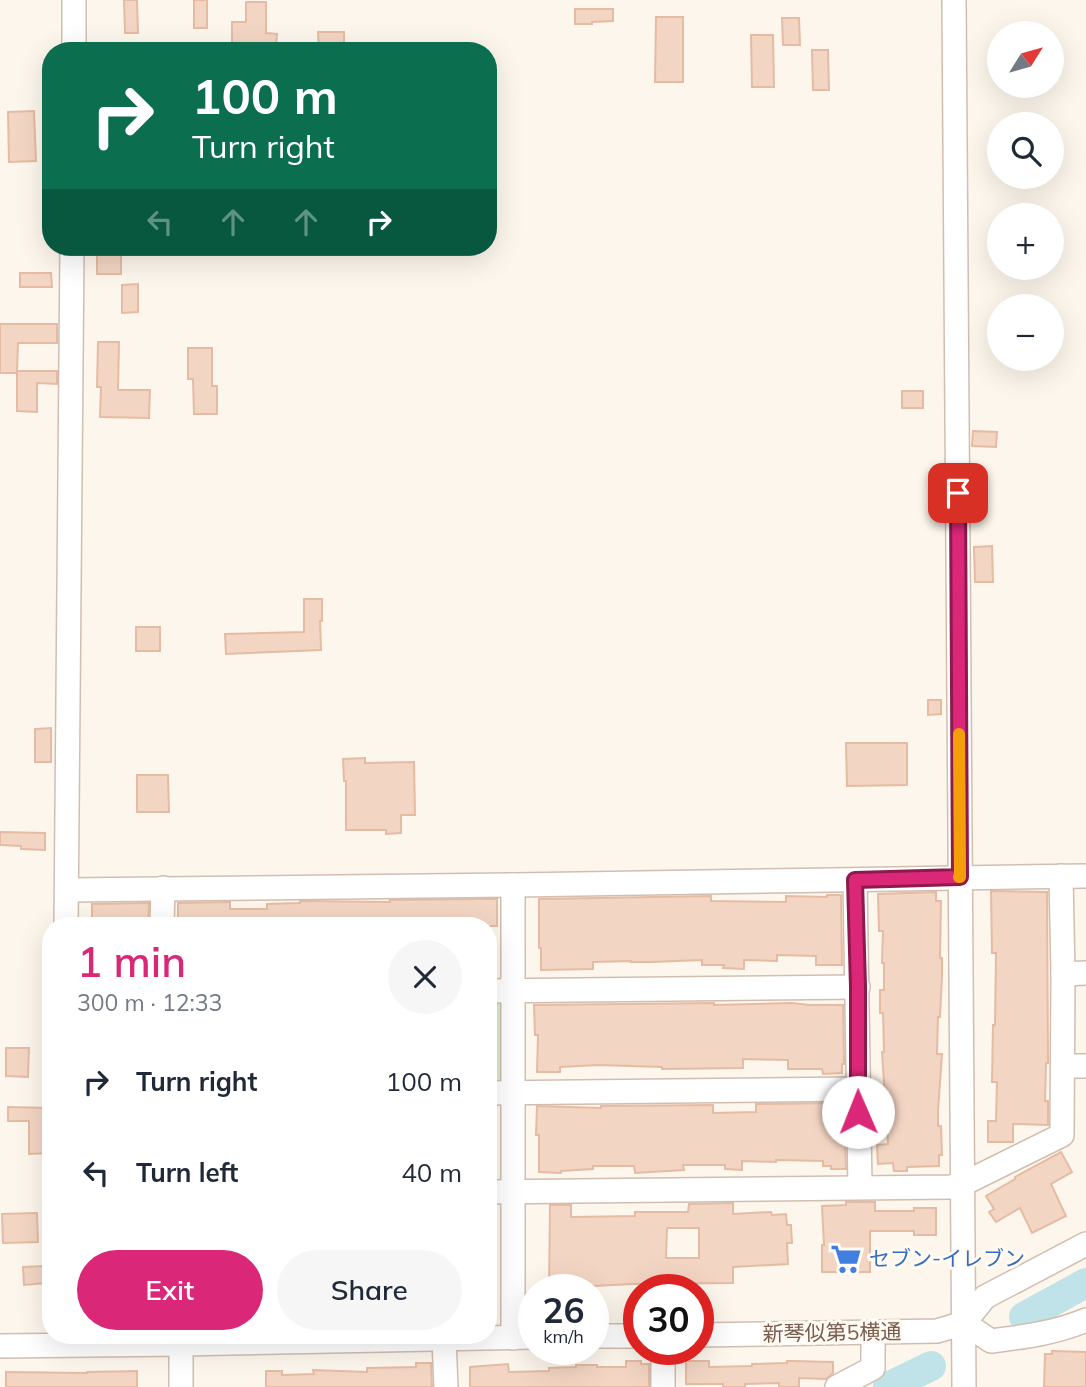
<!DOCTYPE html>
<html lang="en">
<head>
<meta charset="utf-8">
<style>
  :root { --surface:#fff; --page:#f6f6f7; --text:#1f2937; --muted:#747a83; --accent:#db2777 }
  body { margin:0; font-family:Mulish,"Noto Sans JP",sans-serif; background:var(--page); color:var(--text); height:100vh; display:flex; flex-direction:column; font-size:26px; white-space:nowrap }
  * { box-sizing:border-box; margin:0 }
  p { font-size:23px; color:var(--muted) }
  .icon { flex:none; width:38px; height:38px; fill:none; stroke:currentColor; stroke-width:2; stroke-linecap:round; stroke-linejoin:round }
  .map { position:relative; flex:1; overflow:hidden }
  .sheet { position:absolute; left:42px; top:917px; width:455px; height:427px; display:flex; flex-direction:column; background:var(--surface); border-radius:28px; box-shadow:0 7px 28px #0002 }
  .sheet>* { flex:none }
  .top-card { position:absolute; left:42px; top:42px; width:455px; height:214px; border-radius:28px; box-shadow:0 7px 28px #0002; background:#0b6e4f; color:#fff; overflow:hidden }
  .needle { width:46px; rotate:53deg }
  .tools { position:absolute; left:987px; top:21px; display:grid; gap:14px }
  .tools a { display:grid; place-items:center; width:77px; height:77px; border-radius:50%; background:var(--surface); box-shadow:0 7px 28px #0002; font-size:35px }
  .speed { position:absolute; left:518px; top:1274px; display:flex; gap:14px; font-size:35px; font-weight:700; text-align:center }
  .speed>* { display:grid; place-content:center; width:91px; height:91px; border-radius:50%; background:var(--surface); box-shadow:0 7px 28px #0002; line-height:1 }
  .speed small { font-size:18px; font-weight:400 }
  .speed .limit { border:10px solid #d22; background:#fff; color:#111 }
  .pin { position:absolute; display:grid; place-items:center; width:60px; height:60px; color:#fff; margin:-30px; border-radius:14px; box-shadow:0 4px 10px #0006 }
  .me { position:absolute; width:77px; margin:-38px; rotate:359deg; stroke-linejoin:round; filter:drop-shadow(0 0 5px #0008) }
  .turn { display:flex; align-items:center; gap:24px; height:147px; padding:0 35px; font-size:32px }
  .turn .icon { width:91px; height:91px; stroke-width:2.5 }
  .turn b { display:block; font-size:49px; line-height:60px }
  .lanes { display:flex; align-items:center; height:66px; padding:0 35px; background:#0003; justify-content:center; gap:35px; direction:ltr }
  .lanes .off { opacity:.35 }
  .round { display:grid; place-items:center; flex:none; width:74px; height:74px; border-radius:37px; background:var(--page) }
  .headline { display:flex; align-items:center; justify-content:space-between; height:119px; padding:0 35px }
  h1 { font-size:42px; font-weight:600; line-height:52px; color:var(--accent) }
  .button { display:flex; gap:14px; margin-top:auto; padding:14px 35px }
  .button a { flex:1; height:80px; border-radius:42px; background:var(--accent); color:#fff; font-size:28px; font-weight:600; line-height:80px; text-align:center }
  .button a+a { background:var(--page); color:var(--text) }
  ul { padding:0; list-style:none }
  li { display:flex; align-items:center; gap:21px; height:91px; padding:0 35px }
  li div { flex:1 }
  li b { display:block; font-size:26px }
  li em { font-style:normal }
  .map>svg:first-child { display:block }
  .green { fill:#d8ecc9 }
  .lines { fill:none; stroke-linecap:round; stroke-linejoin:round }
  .river { stroke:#bfe3e8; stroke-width:30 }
  .building { fill:#f3d5c3; stroke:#e6bba3; stroke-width:2; fill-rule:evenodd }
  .minor-casing { stroke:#d1beb0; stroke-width:26 }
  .minor { stroke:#fff; stroke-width:23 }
  .route-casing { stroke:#8e194d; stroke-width:18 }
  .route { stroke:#db2777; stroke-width:12 }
  .slow { stroke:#f59e0b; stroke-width:12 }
  .labels { text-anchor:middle; stroke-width:6; stroke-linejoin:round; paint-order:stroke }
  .shop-label { font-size:21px; fill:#366cbe; stroke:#fffaf3; text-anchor:start }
  .street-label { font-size:21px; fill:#7a5c4d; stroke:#fffaf3 }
</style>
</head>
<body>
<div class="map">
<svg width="1086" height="1387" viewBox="0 0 1086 1387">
  <rect width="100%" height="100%" fill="#fdf6ec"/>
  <!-- green -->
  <path class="green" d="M488 1001H497L501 1006 502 1078 494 1084H488Z"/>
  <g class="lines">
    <!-- river -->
    <g class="river">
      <path d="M1024 1317 1086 1283"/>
      <path d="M888 1387 931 1366"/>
    </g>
  </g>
  <!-- building -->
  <g class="building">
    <path d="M124 0H137L138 33H125Z"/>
    <rect x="194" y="0" width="13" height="28"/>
    <path d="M246 2H266V33L277 34 276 46H232V22H246Z"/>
    <path d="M575 9H613V21L592 22V24H575Z"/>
    <path d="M656 17H683V82H655Z"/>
    <path d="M782 18H799L800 45H783Z"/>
    <path d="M318 32H344V51H319Z"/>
    <path d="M751 35H773L774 87H752Z"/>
    <path d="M812 50H828L829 90H813Z"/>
    <path d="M34 111 36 161 9 162 8 112Z"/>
    <rect x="97" y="247" width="24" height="27"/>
    <path d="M20 273H51L52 287H20Z"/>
    <path d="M138 284V312L122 313V285Z"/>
    <path d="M0 324H57V343H18L17 371H57V384L37 383V412L17 411V373H0Z"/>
    <path d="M98 342H119L118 390H150L149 418 100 417 101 387H97Z"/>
    <path d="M188 348H212V386H217V414H194L193 379H188Z"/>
    <rect x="902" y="391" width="21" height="17"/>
    <path d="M973 431 997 432 996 447 972 446Z"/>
    <path d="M992 546 993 582H975L974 547Z"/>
    <path d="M304 599H322V621H320L321 650 226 654 225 634 304 632Z"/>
    <rect x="136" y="627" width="24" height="24"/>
    <path d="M928 700H941V714L928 715Z"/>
    <path d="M51 728V762H35V729Z"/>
    <path d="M846 743H907V785L847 786Z"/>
    <path d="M365 758V763L414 762 415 815H401V833L386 834V830H346V781H344L343 759Z"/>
    <path d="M137 775H168L169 812H137Z"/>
    <path d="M0 832 45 833V850L21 849V846L0 845Z"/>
    <path d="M991 891 1047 892 1048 1063H1046L1045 1101H1048V1125L1013 1124V1142H988V1121H996L997 1082H992L993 1025H995L996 953H992Z"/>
    <path d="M936 892V901H941L940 958H942V976L940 1017H938L937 1054H942L938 1111V1126H941L942 1155H939V1166L907 1167V1171H894L893 1163 878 1164 877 1145 888 1144 882 1052H884L883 1013H880V990H884V963H882L883 931H879L878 894Z"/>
    <path d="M827 895H841L842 965H816V956L777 955V961L744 960V969L723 968 724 965H702V960L651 962H631V961L593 962V969L541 970V948H539V899L711 896V901L786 902V896L827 897Z"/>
    <path d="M479 899H497V926H178V903L230 902V909H267V904L300 903V901L390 902V900Z"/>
    <path d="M149 903 148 926H92V904Z"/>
    <path d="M714 1003V1005L791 1003 810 1005H843L844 1064H842V1073L823 1074 822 1069H788V1060L743 1059V1068L662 1069V1067L598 1065 560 1067V1072H537L538 1035H535L534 1005Z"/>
    <path d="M6 1048H29L28 1077 6 1076Z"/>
    <path d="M840 1103V1111H843V1142H845L846 1169H831V1166H823V1161L776 1160V1162L742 1161V1170L725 1169V1165H683L684 1170 635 1173 634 1166H593V1169L561 1171V1173L539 1172V1135H536L537 1106 601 1108V1106L713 1105V1113L756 1112V1104Z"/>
    <path d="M8 1107 51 1108V1153L29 1154V1121H8Z"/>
    <path d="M1061 1152 1072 1172 1051 1184 1066 1216 1032 1233 1020 1208 996 1222 989 1212 994 1209 986 1196 1015 1179V1177Z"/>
    <path d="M846 1202H875V1211H914V1208H936V1235H914V1231H870V1272H822V1245H824L822 1206 846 1205Z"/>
    <path d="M733 1203V1214L771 1212 772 1215 786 1214 787 1225H791L792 1243H787L788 1264 733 1267V1283L633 1284 575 1287V1290H549L550 1205H571V1217L635 1216V1212H688L689 1204ZM667 1228H699V1258H666Z"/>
    <path d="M37 1213 38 1242 3 1243 2 1214Z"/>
    <path d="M45 1266 46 1283 24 1285 23 1267Z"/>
    <path d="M1052 1351 1086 1352V1387H1044L1045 1354H1052Z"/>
    <path d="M626 1361H641V1364H649V1387H470V1367L508 1364 509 1372 549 1371V1368L576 1367V1365H597V1367H626Z"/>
    <path d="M686 1361H709V1367L752 1366V1364L787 1363V1361H793L833 1362V1373L826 1379 799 1378V1387H779V1383L745 1384V1387H723V1384H686Z"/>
    <path d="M416 1363H431L432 1387H266V1371H282V1375L314 1374 313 1370 367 1372V1368L416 1367Z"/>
    <path d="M137 1371V1387H6V1372L87 1373V1372Z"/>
  </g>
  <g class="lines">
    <!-- minor casing -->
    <g class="minor-casing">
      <g id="minor">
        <path d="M954 0 964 1387"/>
        <path d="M74 51V0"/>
        <path d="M855 880 860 1187"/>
        <path d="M67 890C216 887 366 887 516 885 706 883 896 878 1086 876"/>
        <path d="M66 926 72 247"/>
        <path d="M162 926 163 888"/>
        <path d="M1063 974 1086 973"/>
        <path d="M488 991 858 987"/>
        <path d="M1063 1066H1086"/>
        <path d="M488 1093 858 1089"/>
        <path d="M488 1192 951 1187 963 1184 1062 1135 1063 974 1061 876"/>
        <path d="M964 1323 991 1341C1024 1337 1055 1333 1086 1320"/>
        <path d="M698 1335 937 1331 964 1323 985 1297 1086 1244"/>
        <path d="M593 1336H639"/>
        <path d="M513 1338V885"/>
        <path d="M444 1339 446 1387"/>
        <path d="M181 1344V1387"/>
        <path d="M0 1346 181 1344 534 1337"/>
        <path d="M663 1349V1387"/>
        <path d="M837 1387 873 1368V1332"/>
      </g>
    </g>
    <!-- minor -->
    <use href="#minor" class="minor"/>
  </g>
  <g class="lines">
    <!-- route casing -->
    <g class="route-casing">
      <path id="route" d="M858 1112V987L855 880 960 877 958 493"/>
    </g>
    <!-- route -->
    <use href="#route" class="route"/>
    <!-- slow -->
    <path class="slow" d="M959 877H960L959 734"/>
  </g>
  <!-- icons -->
  <defs>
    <g id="supermarket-bare" transform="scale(2.415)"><path d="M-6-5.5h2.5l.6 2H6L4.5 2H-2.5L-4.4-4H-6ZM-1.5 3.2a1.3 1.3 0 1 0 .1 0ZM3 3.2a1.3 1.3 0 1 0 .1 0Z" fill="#3f7fe0" stroke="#fffaf3" stroke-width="2.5" paint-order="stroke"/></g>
  </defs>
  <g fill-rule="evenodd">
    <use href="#supermarket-bare" x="846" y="1259"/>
  </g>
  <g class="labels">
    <!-- shop labels -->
    <g class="shop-label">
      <text x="869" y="1266">セブン-イレブン</text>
    </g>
    <!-- street labels -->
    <g class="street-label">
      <text transform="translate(832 1333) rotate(-1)" y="7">新琴似第5横通</text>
    </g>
  </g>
</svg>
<div class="tools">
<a><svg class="needle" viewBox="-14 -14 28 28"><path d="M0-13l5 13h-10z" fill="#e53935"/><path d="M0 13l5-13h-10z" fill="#747a83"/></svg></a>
<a><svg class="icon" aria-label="search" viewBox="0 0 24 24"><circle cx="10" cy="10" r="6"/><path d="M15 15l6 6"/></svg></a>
<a>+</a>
<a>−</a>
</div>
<div class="speed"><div>26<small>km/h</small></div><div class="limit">30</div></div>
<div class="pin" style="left:958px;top:493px;background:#d93025"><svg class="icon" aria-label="arrive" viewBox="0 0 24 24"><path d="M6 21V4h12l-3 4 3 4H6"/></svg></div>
<svg class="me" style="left:858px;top:1112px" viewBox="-20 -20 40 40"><circle r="19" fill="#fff"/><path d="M0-13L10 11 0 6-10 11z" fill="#db2777"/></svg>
<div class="top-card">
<div class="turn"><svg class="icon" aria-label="right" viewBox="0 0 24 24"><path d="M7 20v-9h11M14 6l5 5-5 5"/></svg><div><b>100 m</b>Turn right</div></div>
<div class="lanes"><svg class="icon off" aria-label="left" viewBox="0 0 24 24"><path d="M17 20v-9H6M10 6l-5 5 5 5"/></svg><svg class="icon off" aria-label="ahead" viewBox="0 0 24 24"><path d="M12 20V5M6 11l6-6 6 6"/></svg><svg class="icon off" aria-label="ahead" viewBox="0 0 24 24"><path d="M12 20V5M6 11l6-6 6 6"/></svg><svg class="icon" aria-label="right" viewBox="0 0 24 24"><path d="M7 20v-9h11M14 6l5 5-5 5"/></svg></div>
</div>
<section class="sheet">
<div class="headline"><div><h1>1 min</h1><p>300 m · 12:33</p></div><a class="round"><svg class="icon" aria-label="close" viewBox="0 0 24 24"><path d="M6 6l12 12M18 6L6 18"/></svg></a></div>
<ul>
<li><svg class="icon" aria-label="right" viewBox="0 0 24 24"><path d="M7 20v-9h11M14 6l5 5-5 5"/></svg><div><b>Turn right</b></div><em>100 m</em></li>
<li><svg class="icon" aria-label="left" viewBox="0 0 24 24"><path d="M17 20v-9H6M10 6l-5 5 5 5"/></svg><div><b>Turn left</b></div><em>40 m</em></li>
</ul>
<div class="button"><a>Exit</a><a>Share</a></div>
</section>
</div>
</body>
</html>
